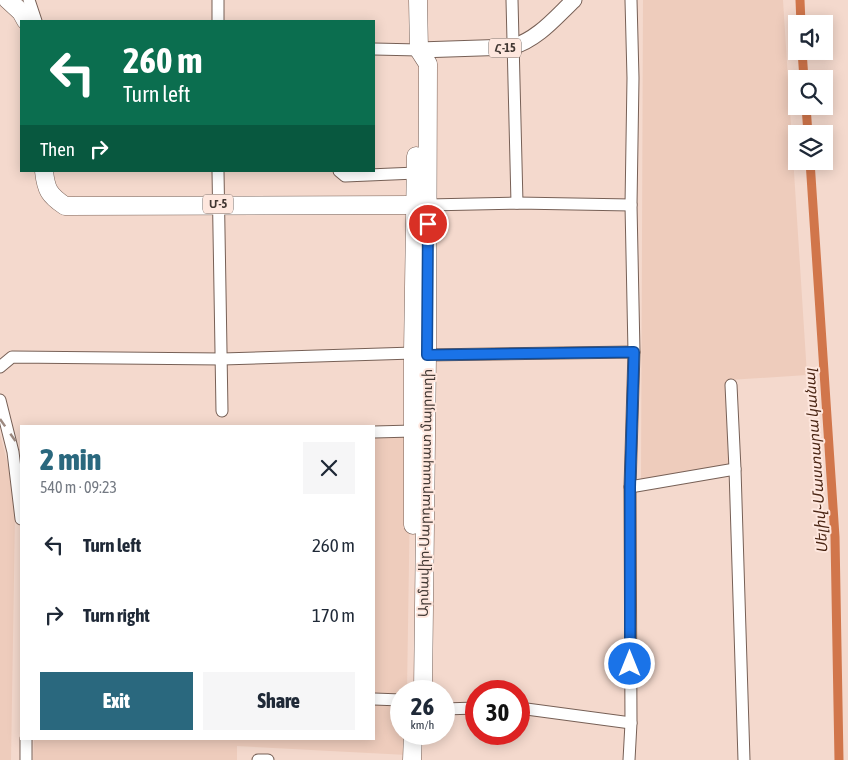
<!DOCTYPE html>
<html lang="en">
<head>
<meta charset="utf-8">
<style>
  :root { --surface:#fff; --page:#f6f6f7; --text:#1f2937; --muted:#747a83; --accent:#2a687e }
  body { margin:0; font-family:"Asap Condensed","Noto Sans Armenian",sans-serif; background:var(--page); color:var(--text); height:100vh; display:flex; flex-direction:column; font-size:19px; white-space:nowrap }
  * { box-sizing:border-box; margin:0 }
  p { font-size:16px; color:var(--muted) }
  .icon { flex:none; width:28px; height:28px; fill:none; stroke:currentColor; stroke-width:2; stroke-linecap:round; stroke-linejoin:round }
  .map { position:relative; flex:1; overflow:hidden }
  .drawer { position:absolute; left:20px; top:425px; width:355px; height:315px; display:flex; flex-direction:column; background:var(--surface); border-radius:0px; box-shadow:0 2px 12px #0003 }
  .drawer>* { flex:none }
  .banner { position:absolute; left:20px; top:20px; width:355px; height:152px; border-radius:0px; box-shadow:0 2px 12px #0003; background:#0b6e4f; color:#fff; overflow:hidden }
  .tools { position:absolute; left:788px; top:15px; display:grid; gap:10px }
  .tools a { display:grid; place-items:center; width:45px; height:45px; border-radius:0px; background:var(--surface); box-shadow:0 2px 12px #0003; font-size:25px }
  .speed { position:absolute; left:390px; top:680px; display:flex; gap:10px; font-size:25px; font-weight:700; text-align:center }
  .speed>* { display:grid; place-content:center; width:65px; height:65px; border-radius:50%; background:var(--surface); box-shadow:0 2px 12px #0003; line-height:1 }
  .speed small { font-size:12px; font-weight:400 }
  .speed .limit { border:8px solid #d22; background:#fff; color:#111 }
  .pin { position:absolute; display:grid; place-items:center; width:42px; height:42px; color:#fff; margin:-21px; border:2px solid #fff; border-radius:50%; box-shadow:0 1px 5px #0007 }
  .me { position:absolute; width:55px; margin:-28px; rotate:0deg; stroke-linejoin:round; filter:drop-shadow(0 0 4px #0008) }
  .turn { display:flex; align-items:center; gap:18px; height:105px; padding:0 20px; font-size:22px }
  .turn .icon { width:65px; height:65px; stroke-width:2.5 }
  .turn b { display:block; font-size:35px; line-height:42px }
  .then { display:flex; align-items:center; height:48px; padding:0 20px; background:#0003; gap:10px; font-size:19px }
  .round { display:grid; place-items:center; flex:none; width:52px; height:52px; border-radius:0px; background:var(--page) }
  .overview { display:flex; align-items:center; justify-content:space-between; height:85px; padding:0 20px }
  h1 { font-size:30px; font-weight:800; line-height:38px; color:var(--accent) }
  .primary-button { display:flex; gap:10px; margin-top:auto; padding:10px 20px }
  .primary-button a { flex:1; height:58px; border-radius:0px; background:var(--accent); color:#fff; font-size:20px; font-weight:800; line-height:58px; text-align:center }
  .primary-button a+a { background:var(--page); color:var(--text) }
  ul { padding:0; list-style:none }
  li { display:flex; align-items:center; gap:15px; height:70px; padding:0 20px }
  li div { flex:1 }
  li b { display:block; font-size:19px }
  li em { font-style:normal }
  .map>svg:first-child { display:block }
  .built { fill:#eeccbc }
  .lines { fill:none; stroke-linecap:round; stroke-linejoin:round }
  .canal { stroke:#d1764b; stroke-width:9 }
  .minor-casing { stroke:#776056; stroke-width:13 }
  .major-casing { stroke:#776056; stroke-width:17 }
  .highway-casing { stroke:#776056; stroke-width:19 }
  .minor { stroke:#fff; stroke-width:11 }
  .major { stroke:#fff; stroke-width:15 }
  .highway { stroke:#fff; stroke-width:18 }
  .rail { stroke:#9d8a81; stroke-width:2.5; stroke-dasharray:9 9; stroke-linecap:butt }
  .route-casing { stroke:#114b97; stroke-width:12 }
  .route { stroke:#1a73e8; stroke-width:9 }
  .labels { text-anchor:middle; stroke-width:4; stroke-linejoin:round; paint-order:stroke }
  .shield { fill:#fee7de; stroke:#7a6c66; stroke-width:1 }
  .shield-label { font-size:12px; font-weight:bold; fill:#413732 }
  .street-label { font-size:14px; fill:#413732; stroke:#fee7de }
  .water-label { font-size:15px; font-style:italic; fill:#4a2513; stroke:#fee7de }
</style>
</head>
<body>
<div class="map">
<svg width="848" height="760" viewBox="0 0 848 760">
  <rect width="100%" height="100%" fill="#f4d9cd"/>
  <!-- built -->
  <g class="built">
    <path d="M643 0H783L807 375 729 380 730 464 641 481Z"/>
    <path d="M0 434 12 480 15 516 11 760H0Z"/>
    <path d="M374 434H411L407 691H401V734H407V755L237 746V760H33L34 739H374Z"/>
  </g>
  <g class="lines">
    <!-- canal -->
    <g class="canal">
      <path d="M800 0 801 24"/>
      <path d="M802 51 804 79"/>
      <path d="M806 106 808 134"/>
      <path d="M810 161 835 537 839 760"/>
    </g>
    <!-- minor casing -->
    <g class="minor-casing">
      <g id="minor">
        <path d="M29 0 36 21"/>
        <path d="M512 0 517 203"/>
        <path d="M218 21V0"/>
        <path d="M374 49 419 50"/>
        <path d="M218 171 222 411"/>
        <path d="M339 171 345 176 416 173"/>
        <path d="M428 205 517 203 631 205"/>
        <path d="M427 355 634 352"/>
        <path d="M0 367 12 357 222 359 413 353"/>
        <path d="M731 385 735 469 744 760"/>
        <path d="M0 400 13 452 21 519"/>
        <path d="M374 432 413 431"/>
        <path d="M630 487 735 469"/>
        <path d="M374 699 401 700"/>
        <path d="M519 708 631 723"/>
        <path d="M444 709 476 708"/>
        <path d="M26 760V739"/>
        <path d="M258 760H268"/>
        <path d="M629 760 631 723 630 487 634 352 631 205 633 78 631 0"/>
      </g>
    </g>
    <!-- major casing -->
    <g class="major-casing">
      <path id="major" d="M419 50 512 47C538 39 555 18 574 0"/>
    </g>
    <!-- highway casing -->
    <g class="highway-casing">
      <g id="highway">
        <path d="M8 0 21 12 26 21"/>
        <path d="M418 0 419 50 428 64 427 355 423 691"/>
        <path d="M44 171C46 190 49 195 65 206L415 205"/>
        <path d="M413 525V353L416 156"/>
        <path d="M412 760 413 734"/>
      </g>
    </g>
    <!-- minor -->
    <use href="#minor" class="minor"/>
    <!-- major -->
    <use href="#major" class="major"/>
    <!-- highway -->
    <use href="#highway" class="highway"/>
    <!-- rail -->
    <path class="rail" d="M0 419 21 449"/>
  </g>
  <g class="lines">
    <!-- route casing -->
    <g class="route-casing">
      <path id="route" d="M428 224 427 355 634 352 630 487V664"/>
    </g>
    <!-- route -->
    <use href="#route" class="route"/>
  </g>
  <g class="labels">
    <!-- shield labels -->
    <g class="shield">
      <rect x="489" y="38.5" width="32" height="19" rx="4"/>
      <rect x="203" y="194.5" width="30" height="19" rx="4"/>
    </g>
    <g class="shield-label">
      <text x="505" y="52">Հ-15</text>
      <text x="218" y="208">Մ-5</text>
    </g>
    <!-- street labels -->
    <g class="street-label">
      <text transform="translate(425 493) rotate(-89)" y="5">Արմավիր-Սարդարապատ մայրուղի</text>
    </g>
    <!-- water labels -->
    <g class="water-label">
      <text transform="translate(816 461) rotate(-94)" y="5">Սելիվ֊Մաստարա կանալ</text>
    </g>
  </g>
</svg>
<div class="tools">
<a><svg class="icon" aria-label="sound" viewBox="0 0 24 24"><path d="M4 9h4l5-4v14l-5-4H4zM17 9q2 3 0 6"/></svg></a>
<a><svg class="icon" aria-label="search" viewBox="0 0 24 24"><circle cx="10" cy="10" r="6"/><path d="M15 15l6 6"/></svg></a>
<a><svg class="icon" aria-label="layers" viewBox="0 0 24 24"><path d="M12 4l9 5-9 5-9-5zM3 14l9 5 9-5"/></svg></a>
</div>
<div class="speed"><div>26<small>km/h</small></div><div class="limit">30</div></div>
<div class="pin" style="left:428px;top:224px;background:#d93025"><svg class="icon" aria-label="arrive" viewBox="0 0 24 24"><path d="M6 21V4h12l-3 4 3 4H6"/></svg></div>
<svg class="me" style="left:630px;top:664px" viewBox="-20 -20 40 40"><circle r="17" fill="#1a73e8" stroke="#fff" stroke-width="3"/><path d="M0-11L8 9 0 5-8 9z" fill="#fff"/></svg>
<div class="banner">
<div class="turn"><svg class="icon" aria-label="left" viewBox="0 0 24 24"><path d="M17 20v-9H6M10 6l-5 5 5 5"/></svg><div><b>260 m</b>Turn left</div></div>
<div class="then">Then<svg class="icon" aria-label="right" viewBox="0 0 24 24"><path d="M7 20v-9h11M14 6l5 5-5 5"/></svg></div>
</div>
<section class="drawer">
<div class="overview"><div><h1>2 min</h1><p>540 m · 09:23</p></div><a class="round"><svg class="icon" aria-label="close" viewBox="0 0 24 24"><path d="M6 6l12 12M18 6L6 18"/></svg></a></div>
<ul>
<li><svg class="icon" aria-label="left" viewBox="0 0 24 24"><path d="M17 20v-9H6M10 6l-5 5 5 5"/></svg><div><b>Turn left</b></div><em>260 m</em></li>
<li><svg class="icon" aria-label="right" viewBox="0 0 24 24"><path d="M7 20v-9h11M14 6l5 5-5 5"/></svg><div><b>Turn right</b></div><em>170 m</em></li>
</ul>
<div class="primary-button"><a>Exit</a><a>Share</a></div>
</section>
</div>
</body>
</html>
